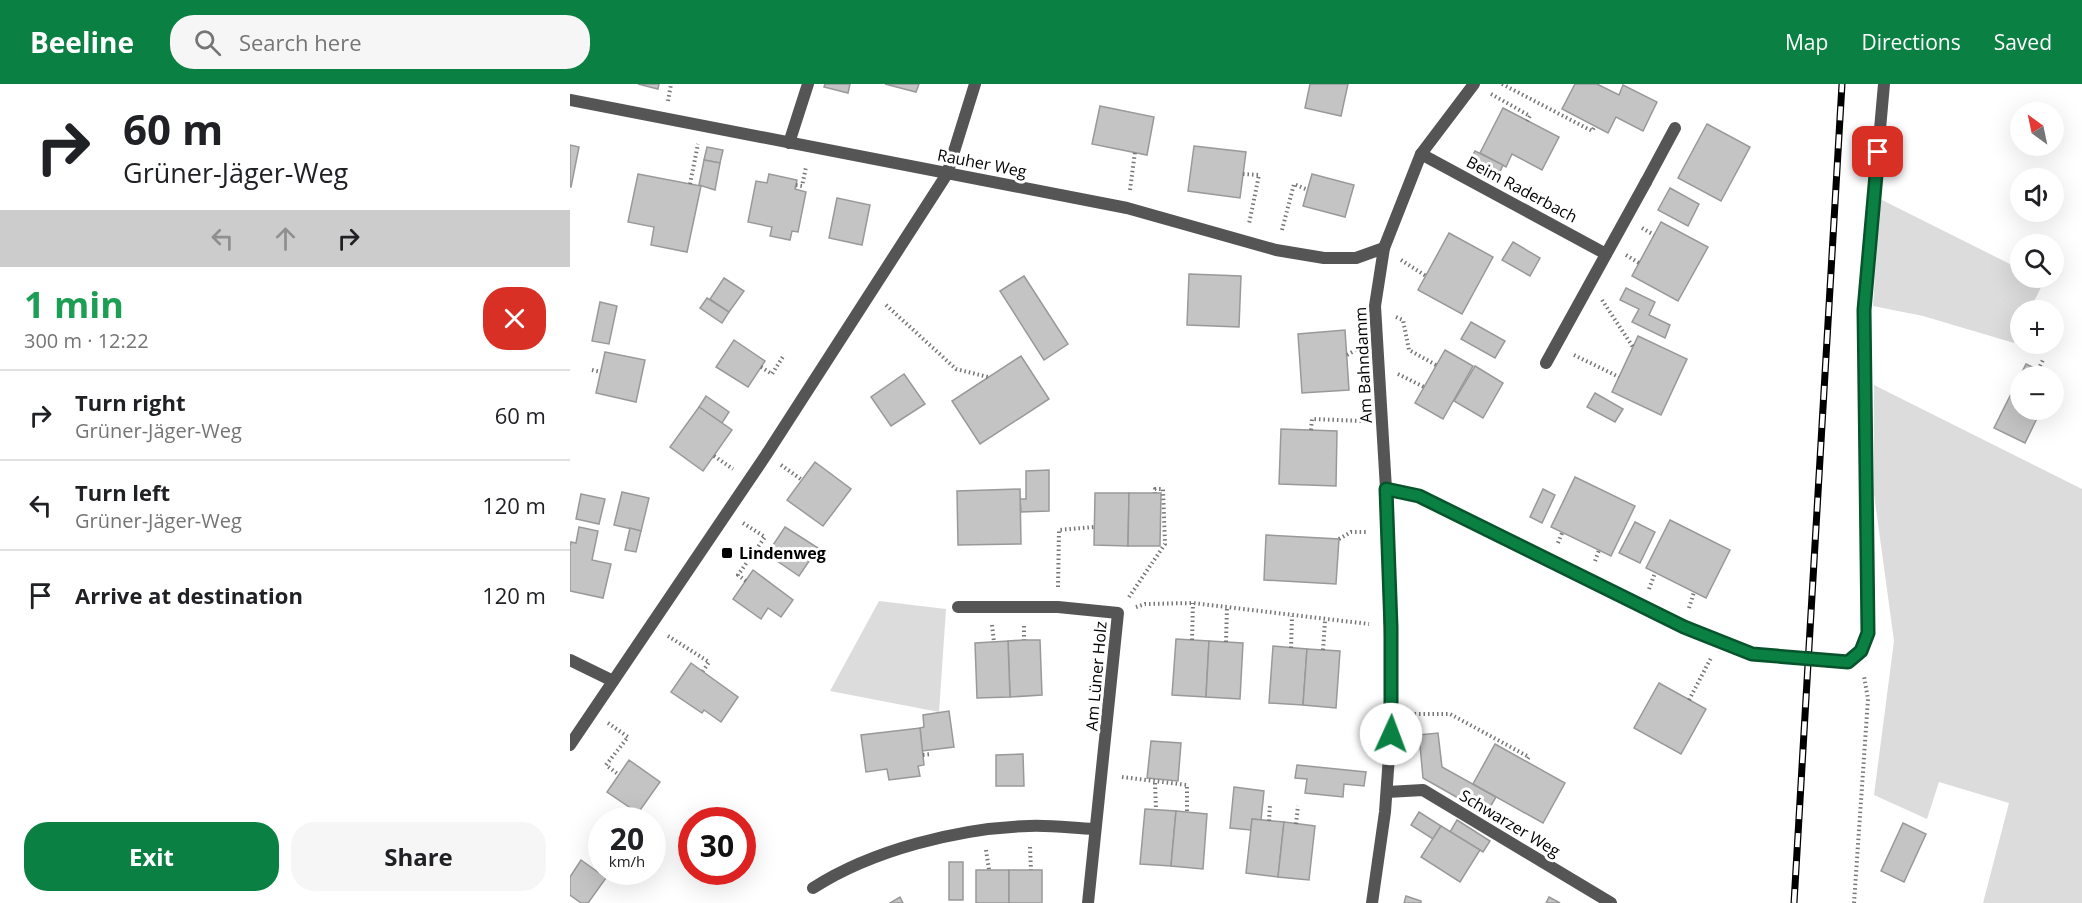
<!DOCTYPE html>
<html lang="en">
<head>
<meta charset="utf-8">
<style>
  :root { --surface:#fff; --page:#f6f6f6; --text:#202124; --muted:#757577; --line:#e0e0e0; --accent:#0b8043 }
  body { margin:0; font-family:"Open Sans",sans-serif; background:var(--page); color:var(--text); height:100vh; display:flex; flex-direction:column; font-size:22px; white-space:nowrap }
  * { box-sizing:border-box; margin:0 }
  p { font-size:20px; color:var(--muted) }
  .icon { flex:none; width:33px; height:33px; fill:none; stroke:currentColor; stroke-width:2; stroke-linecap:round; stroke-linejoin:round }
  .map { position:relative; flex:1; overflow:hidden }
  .sheet { display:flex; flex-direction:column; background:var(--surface); width:570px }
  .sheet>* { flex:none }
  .guide { background:#fff; color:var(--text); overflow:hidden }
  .needle { width:39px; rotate:327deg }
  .fabs { position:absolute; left:1440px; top:18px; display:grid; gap:12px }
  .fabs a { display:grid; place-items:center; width:54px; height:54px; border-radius:50%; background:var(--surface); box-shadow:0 6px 24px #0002; font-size:30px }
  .speed { position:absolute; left:18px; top:723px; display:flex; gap:12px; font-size:30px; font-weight:700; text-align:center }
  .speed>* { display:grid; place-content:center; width:78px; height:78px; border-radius:50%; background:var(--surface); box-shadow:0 6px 24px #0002; line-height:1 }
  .speed small { font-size:15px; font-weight:400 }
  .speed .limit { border:9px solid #d22; background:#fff; color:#111 }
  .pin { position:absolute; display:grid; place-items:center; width:51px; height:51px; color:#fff; margin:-26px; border-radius:12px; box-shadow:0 3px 9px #0006 }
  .me { position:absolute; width:66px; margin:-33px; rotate:2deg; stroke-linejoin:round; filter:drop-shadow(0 0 4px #0008) }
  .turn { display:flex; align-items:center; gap:21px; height:126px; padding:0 24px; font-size:27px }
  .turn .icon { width:78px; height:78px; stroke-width:2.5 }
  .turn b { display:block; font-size:42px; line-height:51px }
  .lanes { display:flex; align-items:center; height:57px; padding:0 24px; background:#0003; justify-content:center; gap:30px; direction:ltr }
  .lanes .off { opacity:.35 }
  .round { display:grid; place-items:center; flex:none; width:63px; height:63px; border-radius:24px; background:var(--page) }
  .summary { display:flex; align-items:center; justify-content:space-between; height:102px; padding:0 24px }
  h1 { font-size:36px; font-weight:700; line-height:45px; color:#1e9e55 }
  .action { display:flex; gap:12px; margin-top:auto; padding:12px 24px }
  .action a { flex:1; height:69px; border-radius:24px; background:var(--accent); color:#fff; font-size:24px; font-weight:700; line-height:69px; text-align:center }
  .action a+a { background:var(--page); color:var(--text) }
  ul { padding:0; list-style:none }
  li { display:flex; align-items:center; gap:18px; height:90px; padding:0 24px; border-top:2px solid var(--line) }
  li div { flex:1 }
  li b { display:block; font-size:22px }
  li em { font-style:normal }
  header { display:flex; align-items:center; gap:36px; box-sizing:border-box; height:84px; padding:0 30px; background:var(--accent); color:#fff }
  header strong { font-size:28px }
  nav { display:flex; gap:33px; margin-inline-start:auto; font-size:21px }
  .search { width:420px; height:54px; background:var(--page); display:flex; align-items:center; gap:15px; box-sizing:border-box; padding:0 21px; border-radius:24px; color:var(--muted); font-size:22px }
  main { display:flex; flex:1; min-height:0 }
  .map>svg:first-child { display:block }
  .green { fill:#dcdcdc }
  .building { fill:#c4c4c4; stroke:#999; stroke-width:1.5 }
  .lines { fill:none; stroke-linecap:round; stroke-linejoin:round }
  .path { stroke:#777; stroke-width:4; stroke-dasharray:1.5 3; stroke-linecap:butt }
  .lane { stroke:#555; stroke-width:12 }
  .street { stroke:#555; stroke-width:12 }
  .rail-casing { stroke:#000; stroke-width:7 }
  .rail { stroke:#fff; stroke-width:4.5; stroke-dasharray:14; stroke-linecap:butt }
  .route-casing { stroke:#07532c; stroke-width:15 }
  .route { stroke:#0b8043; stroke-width:10 }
  .poi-dot { fill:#000; stroke:#fff; stroke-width:2 }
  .labels { text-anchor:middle; stroke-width:6; stroke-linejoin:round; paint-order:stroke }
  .street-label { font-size:16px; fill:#000; stroke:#fff }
  .poi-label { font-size:16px; font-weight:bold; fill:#000; stroke:#fff; text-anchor:start }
</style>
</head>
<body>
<header>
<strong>Beeline</strong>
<div class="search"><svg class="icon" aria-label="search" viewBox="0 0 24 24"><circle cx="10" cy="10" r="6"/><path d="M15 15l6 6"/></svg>Search here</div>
<nav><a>Map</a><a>Directions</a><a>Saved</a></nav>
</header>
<main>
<section class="sheet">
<div class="guide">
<div class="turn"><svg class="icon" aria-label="right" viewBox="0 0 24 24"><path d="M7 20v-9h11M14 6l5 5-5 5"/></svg><div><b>60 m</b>Grüner-Jäger-Weg</div></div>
<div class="lanes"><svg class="icon off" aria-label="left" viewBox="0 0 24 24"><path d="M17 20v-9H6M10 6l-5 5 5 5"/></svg><svg class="icon off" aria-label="ahead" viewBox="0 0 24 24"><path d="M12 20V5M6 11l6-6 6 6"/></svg><svg class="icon" aria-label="right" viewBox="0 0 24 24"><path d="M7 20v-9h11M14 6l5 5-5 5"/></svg></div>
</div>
<div class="summary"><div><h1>1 min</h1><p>300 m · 12:22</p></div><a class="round" style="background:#d93025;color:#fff"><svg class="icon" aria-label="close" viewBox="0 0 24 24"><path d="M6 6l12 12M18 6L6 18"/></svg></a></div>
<ul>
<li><svg class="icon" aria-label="right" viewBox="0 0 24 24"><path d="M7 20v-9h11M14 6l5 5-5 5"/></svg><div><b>Turn right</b><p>Grüner-Jäger-Weg</p></div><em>60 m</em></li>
<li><svg class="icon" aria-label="left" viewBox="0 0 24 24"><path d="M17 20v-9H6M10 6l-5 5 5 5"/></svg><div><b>Turn left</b><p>Grüner-Jäger-Weg</p></div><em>120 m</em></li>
<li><svg class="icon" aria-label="arrive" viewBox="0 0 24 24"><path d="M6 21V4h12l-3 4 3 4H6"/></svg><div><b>Arrive at destination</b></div><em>120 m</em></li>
</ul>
<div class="action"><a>Exit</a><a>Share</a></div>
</section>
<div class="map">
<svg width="1512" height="819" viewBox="0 0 1512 819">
  <rect width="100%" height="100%" fill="#fff"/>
  <!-- green -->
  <g class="green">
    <path d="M1310 115 1450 185V194H1467L1474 197 1460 226H1450V246L1444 259 1353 232 1303 222Z"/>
    <path d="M1304 301 1512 405V819H1413L1439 719 1369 698 1357 735 1304 711 1324 557 1304 410Z"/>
    <path d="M309 517 376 525 369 628 260 607Z"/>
  </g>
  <!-- building -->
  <g class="building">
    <path d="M68 0H89L88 5Z"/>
    <path d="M255 0H280L278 9 254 3Z"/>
    <path d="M315 0H349L346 8Z"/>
    <path d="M740 0H778L771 32 735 24Z"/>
    <path d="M1005 0H1027L1049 11 1053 1 1087 18 1073 47 1046 33 1038 49 992 25Z"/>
    <path d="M530 22 584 33 577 71 522 60Z"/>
    <path d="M933 24 989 53 972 86 942 70 936 83 910 69Z"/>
    <path d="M1137 40 1180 63 1151 117 1108 94Z"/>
    <path d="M0 61 9 63 1 103H0Z"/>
    <path d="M624 62 676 68 670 114 618 107Z"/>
    <path d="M137 63 153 66 150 79 134 76Z"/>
    <path d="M905 67 933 81 928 92 899 78Z"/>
    <path d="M134 76 150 79 145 106 129 101Z"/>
    <path d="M68 90 131 102 117 168 81 161 84 143 58 138Z"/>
    <path d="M199 90 227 96 225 105 236 108 228 148 222 147 220 156 200 152 202 143 178 138 186 97 197 99Z"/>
    <path d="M742 90 784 101 775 133 733 122Z"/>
    <path d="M1100 104 1129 120 1118 142 1088 126Z"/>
    <path d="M267 114 300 121 292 161 259 154Z"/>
    <path d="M1091 138 1138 163 1108 217 1062 192Z"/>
    <path d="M879 149 923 173 892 230 848 206Z"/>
    <path d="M943 158 970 174 960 192 932 176Z"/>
    <path d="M619 190 671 192 669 243 617 241Z"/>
    <path d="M454 192 498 260 474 276 430 207Z"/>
    <path d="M154 194 174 207 159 228 140 215Z"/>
    <path d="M1056 204 1085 218 1079 231 1100 241 1095 254 1062 238 1069 225 1050 216Z"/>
    <path d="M137 214 159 228 152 239 130 224Z"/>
    <path d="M30 218 47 222 39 260 22 257Z"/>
    <path d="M901 238 935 257 925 274 891 255Z"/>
    <path d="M775 246 779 306 732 309 728 250Z"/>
    <path d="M1068 252 1117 275 1091 331 1042 308Z"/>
    <path d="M164 256 195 277 178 303 146 283Z"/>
    <path d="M875 266 903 282 873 335 845 319Z"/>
    <path d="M35 268 75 276 66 318 26 309Z"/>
    <path d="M451 272 479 315 410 360 382 317Z"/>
    <path d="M1456 280 1481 292H1450V326H1471L1455 359 1424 344Z"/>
    <path d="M905 282 933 299 913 334 884 317Z"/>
    <path d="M334 290 355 320 321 342 301 313Z"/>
    <path d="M1025 309 1053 325 1045 338 1017 323Z"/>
    <path d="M136 312 159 328 152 339 129 323Z"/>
    <path d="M129 323 162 346 133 387 100 363Z"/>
    <path d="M711 345 767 347 766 402 709 400Z"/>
    <path d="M245 378 281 405 253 442 217 416Z"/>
    <path d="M479 386V427L451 428 450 415H456V387Z"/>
    <path d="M1005 393 1065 422 1041 472 981 443Z"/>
    <path d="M450 405 451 460 388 461 387 407Z"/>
    <path d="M973 405 985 411 972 439 960 433Z"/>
    <path d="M52 408 79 414 71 447 44 441Z"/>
    <path d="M525 409H559L558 462 524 461Z"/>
    <path d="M559 409H591L590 462H558Z"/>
    <path d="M11 410 35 415 29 440 6 435Z"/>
    <path d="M1100 436 1160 466 1136 514 1076 484Z"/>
    <path d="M1065 438 1085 448 1070 479 1049 469Z"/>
    <path d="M9 443 28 447 22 476 41 480 33 514 0 507V462L1 458 6 459Z"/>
    <path d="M215 443 248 464 229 492 197 470Z"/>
    <path d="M60 444 71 447 66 468 55 466Z"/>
    <path d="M696 451 769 455 766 500 694 496Z"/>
    <path d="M183 486 223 516 211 533 198 524 191 535 163 515Z"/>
    <path d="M606 555 639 557 636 613 602 611Z"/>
    <path d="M454 556H470L472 611 440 613 438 557Z"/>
    <path d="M438 557 440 613 407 614 405 559Z"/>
    <path d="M639 557 673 559 670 615 636 613Z"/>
    <path d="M703 562 737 565 733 621 699 619Z"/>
    <path d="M737 565 770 567 766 624 733 621Z"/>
    <path d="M121 579 168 613 151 638 134 626 132 629 101 608Z"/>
    <path d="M1089 599 1136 625 1111 670 1064 644Z"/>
    <path d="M379 627 384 663 352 667 350 644 354 643 353 631Z"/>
    <path d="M350 644 354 681 348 682 350 692 319 696 317 685 296 688 291 651Z"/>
    <path d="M868 649 872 683 926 713 916 730 853 694 849 651Z"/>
    <path d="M581 657 611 659 608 697 577 694Z"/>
    <path d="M925 660 995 699 973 739 903 700Z"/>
    <path d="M453 670 454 702H426V671Z"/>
    <path d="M59 676 90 698 68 729 37 708Z"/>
    <path d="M727 681 796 688 794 702 774 700 773 713 735 709 737 695 725 694Z"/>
    <path d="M664 703 694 707 691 736 682 735 681 746 660 744Z"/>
    <path d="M575 725 606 727 601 782 570 780Z"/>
    <path d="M606 727 637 730 633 785 601 782Z"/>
    <path d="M849 728 871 742 863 755 841 741Z"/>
    <path d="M682 735 714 738 708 793 676 789Z"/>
    <path d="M887 736 920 757 913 768 880 748Z"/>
    <path d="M714 738 745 742 739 796 708 793Z"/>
    <path d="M1333 739 1356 750 1334 798 1311 787Z"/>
    <path d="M871 742 910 766 890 798 851 773Z"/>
    <path d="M11 776 36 794 18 819H11L0 811V793Z"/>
    <rect x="379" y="778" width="14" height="38"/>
    <rect x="406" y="786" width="33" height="33"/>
    <rect x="439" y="786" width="33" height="33"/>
    <path d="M836 812 851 817V819H834Z"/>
    <path d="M330 813 333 819H320Z"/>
    <path d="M979 813 990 819H976Z"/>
  </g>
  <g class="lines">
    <!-- path -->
    <g class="path">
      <path d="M932 0 1022 47 1025 42"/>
      <path d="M921 10 960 32 957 37"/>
      <path d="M98 17 101 0"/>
      <path d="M673 90 689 91 679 140"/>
      <path d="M120 100 128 60"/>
      <path d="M226 101 232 102 236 83"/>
      <path d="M560 106 565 68"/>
      <path d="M1072 144 1084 151"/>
      <path d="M712 146 724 100 738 106"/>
      <path d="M1056 171 1069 179"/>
      <path d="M831 176 856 192"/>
      <path d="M1032 216 1063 263"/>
      <path d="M316 221 386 285 418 293"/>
      <path d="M826 233 833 236 839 266 866 281"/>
      <path d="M777 271 789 264"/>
      <path d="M1004 271 1049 293"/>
      <path d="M191 283 202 290 214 271"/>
      <path d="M22 286 31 288"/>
      <path d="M1468 286 1474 274"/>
      <path d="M828 290 854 303"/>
      <path d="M741 346 742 335 793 337"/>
      <path d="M144 372 163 385"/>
      <path d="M211 381 232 396"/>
      <path d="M173 439 195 453 168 491 176 497"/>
      <path d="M769 455 781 448H797"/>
      <path d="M988 459 992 449"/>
      <path d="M1025 477 1029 466"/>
      <path d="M488 503 489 446 524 443"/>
      <path d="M1079 505 1085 489"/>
      <path d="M559 513 595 460 593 405H585V409"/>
      <path d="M566 523 575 520 623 519 799 540"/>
      <path d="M1119 524 1124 508"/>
      <path d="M422 541 424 558"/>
      <path d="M454 542V556"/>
      <path d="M98 552 139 578 133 587"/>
      <path d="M622 556 623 519"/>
      <path d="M656 558 657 523"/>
      <path d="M721 564 722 532"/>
      <path d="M753 566 755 537"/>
      <path d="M1119 616 1141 574"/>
      <path d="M840 630H880L959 673 956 677"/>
      <path d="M38 639 58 653 36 681 49 691"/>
      <path d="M353 671 362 670"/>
      <path d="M552 693 617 701V728"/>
      <path d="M585 699 586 725"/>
      <path d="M699 737 700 720"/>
      <path d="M726 740 728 722"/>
      <path d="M460 763 461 786"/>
      <path d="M416 766 419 786"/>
      <path d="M1284 819 1298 615 1294 592"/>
    </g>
    <!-- lane -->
    <g class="lane">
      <path d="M1076 98 1105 44"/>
      <path d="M817 708 853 706 1041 819"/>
    </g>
    <!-- street -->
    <g class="street">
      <path d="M0 16 557 124 706 166 754 174H786L814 164"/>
      <path d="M219 59 238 0"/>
      <path d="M851 70 1036 170"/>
      <path d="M976 279 1076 98"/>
      <path d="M816 405 849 412 1114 543 1182 570 1278 578 1291 567 1298 548 1294 226 1314 0"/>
      <path d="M388 523H488L548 529 518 819"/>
      <path d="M0 576 43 597"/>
      <path d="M0 661 196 371 377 90 405 0"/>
      <path d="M243 804C302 766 389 744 459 742 480 741 502 744 524 745"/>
      <path d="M802 819 815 728 822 630 816 405 805 222 814 164 851 70 904 0"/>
    </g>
    <!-- rail casing -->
    <g class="rail-casing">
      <path id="rail" d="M1224 819 1272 0"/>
    </g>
    <!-- rail -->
    <use href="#rail" class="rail"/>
  </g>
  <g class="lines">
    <!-- route casing -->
    <g class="route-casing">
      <path id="route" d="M821 650V543L816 405 849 412 1114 543 1182 570 1278 578 1291 567 1298 549 1294 226 1308 68"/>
    </g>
    <!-- route -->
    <use href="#route" class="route"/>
  </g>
  <!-- markers -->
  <rect class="poi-dot" x="151" y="463" width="12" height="12" rx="3"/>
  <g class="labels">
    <!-- street labels -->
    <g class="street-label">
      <text transform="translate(412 79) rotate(11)" y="6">Rauher Weg</text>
      <text transform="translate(952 105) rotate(28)" y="6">Beim Raderbach</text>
      <text transform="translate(793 281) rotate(-93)" y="6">Am Bahndamm</text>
      <text transform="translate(526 592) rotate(-85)" y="6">Am Lüner Holz</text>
      <text transform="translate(940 739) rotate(31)" y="6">Schwarzer Weg</text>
    </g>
    <!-- poi labels -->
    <g class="poi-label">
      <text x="169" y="475">Lindenweg</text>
    </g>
  </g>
</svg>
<div class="fabs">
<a><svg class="needle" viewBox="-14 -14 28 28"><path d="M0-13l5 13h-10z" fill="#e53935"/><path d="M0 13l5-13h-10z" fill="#757577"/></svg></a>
<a><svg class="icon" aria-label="sound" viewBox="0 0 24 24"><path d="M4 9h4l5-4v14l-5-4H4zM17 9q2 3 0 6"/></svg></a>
<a><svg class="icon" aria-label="search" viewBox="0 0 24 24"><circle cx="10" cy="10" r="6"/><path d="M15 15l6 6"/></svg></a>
<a>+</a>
<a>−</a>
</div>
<div class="speed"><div>20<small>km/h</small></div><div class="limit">30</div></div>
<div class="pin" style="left:1308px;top:68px;background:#d93025"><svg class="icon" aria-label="arrive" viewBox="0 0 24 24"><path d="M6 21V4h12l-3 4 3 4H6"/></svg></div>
<svg class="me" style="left:821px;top:650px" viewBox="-20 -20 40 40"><circle r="19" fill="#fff"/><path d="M0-13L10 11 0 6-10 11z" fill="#0b8043"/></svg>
</div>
</main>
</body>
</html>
